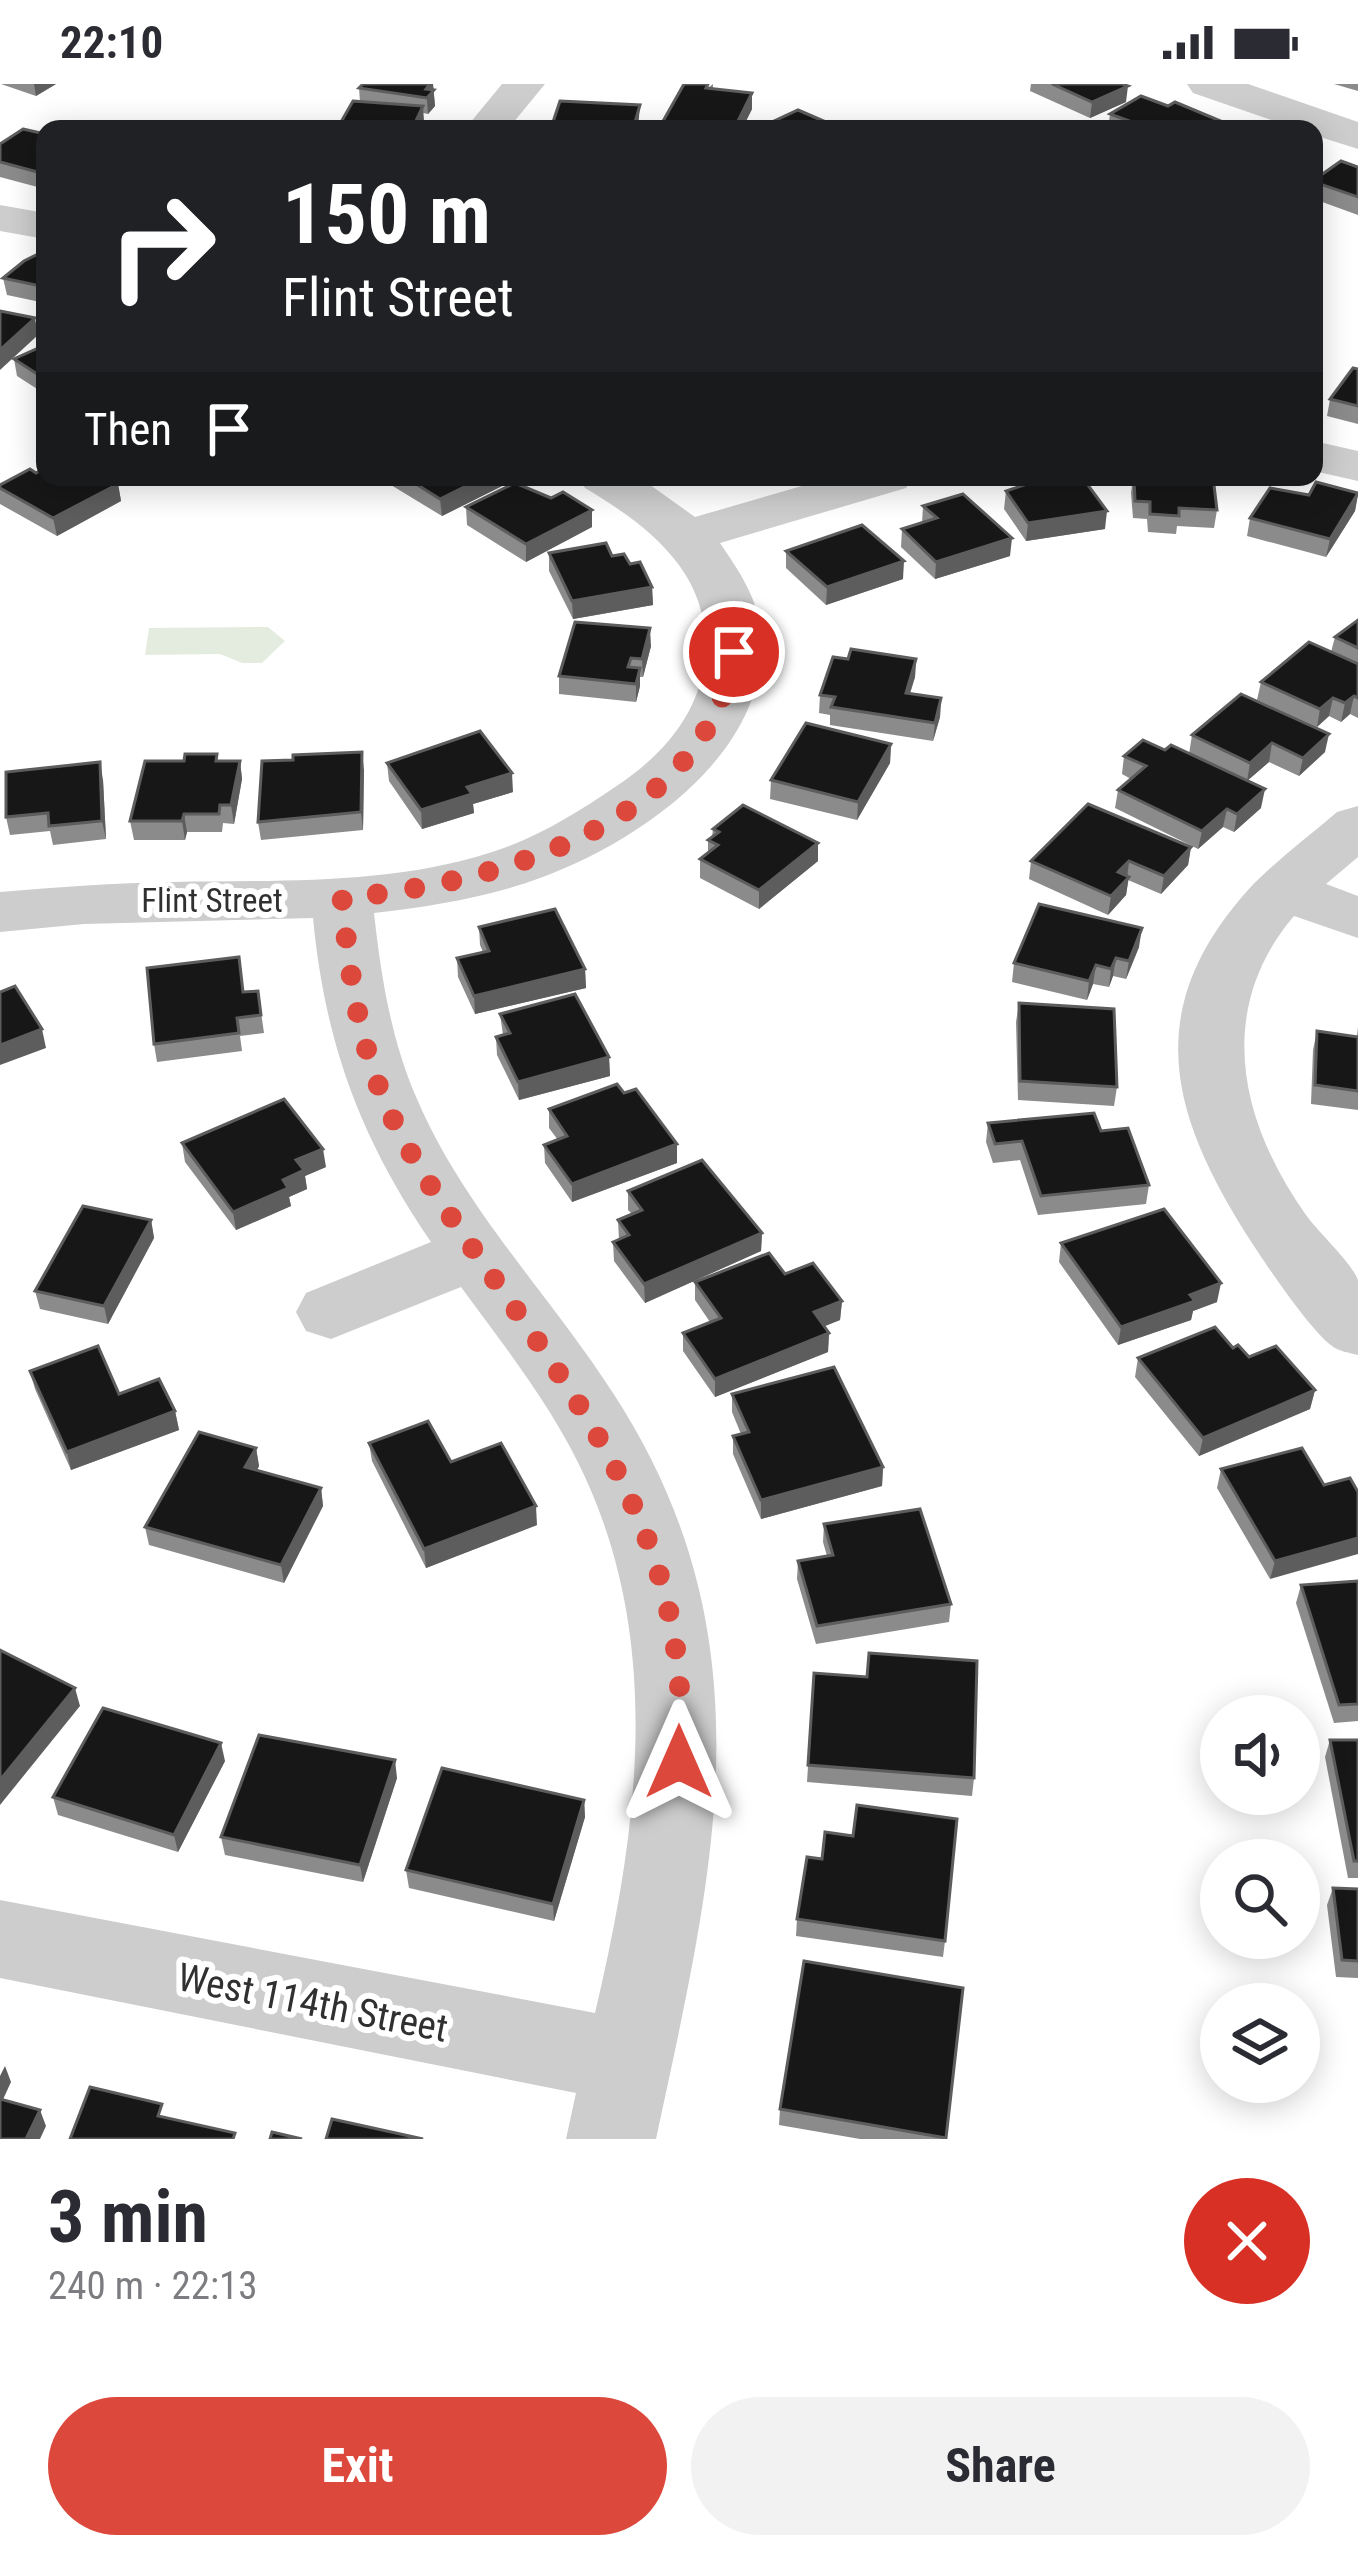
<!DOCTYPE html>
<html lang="en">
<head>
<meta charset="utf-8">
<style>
  :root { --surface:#fff; --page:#f2f2f3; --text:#2b2b33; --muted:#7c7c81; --accent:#dd483c }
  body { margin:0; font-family:"Roboto Condensed",sans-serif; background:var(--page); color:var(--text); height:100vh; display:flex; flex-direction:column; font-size:45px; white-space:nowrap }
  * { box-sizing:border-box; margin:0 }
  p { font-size:39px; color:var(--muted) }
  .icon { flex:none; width:66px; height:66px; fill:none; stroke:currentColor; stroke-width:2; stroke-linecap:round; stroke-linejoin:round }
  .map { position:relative; height:2055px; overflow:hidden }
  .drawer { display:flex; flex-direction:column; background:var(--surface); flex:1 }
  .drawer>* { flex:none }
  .hud { position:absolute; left:36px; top:36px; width:1287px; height:366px; border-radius:24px; box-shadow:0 6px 30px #0003; background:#202124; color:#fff; overflow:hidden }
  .fabs { position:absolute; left:1200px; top:1611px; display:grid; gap:24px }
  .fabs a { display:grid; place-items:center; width:120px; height:120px; border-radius:50%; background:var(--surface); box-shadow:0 6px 30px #0003; font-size:60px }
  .pin { position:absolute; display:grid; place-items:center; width:102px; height:102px; color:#fff; margin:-51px; border:6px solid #fff; border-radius:50%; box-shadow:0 3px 12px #0007 }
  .me { position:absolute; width:132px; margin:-66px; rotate:0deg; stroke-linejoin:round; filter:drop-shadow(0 0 9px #0008) }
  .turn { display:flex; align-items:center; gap:42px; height:252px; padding:0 48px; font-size:54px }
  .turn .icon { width:156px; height:156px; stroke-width:2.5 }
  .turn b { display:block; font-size:84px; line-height:102px }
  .then { display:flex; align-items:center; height:114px; padding:0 48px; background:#0003; gap:24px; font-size:45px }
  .round { display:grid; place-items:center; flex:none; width:126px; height:126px; border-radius:63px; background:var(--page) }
  .summary { display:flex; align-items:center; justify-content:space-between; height:204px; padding:0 48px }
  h1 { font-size:72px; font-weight:700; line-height:90px }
  .primary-button { display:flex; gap:24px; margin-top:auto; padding:24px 48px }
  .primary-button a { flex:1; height:138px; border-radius:72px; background:var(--accent); color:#fff; font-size:48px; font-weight:700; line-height:138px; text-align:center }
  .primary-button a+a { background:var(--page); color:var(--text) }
  .status { display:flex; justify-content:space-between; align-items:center; height:84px; padding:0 60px; background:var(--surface); direction:ltr }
  .status svg { height:33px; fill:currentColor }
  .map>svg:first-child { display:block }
  .green { fill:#e4ecdf }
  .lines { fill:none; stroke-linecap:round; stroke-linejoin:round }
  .minor { fill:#cdcdcd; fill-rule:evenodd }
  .wall { fill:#8b8b8b }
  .shaded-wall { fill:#5d5d5d }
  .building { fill:#171717; stroke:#5d5d5d; stroke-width:3 }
  .route { stroke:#dd483c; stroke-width:21; stroke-dasharray:0 37.8 }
  .labels { text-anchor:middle; stroke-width:12; stroke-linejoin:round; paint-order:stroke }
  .street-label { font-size:33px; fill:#303030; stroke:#fff }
  .near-street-label { font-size:39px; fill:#303030; stroke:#fff }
</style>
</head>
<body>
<div class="status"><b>22:10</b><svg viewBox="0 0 49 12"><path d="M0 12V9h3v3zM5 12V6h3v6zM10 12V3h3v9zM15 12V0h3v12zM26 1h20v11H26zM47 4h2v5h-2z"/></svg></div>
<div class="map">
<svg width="1358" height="2055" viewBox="0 0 1358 2055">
  <rect width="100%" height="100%" fill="#fff"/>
  <!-- green -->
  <path class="green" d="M268 543 285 557 262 579H242L220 570 145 571 149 544Z"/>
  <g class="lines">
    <!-- minor -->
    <g class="minor">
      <path d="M502 0H545L508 45H465Z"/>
      <path d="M1187 0H1248L1358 38V65L1314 51V45H1297L1193 9Z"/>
      <path d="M0 121 45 129V155L0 147Z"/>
      <path d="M1314 357 1358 367V397L1314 387Z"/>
      <path d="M578 393H639L695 433 833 393H913L906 404 720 459C739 487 758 514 761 549 771 673 629 765 526 799 477 815 425 823 374 829 381 892 391 956 417 1015 463 1123 549 1210 613 1309 774 1556 713 1788 656 2055H566L576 2009 0 1894V1816L595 1929C637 1751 664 1565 585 1393 554 1325 505 1263 461 1203L331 1255 306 1247 296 1228 306 1209 431 1158C360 1054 325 959 313 834L84 840 0 848V808C58 803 115 799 173 798 277 796 389 801 489 769 537 754 577 729 618 701 660 673 698 632 704 579 715 493 652 444 585 404Z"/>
      <path d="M1358 722V773L1326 800 1358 812V854L1294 832C1214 926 1240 1038 1306 1131 1318 1148 1352 1179 1358 1196 1358 1216 1358 1250 1358 1271 1350 1269 1338 1267 1332 1262 1311 1247 1269 1185 1254 1162 1173 1037 1137 930 1248 806 1275 777 1307 754 1337 728Z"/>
    </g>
  </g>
  <!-- wall -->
  <g class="wall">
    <path d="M1 0H56L36 12Z"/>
    <path d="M433 0 435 22 428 30 423 29 424 39 421 45H337L360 18 359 4Z"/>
    <path d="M713 0V5L752 9V25L742 45H662V39Z"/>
    <path d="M1031 0H1122L1126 18 1090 34 1030 7Z"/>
    <path d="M1334 0H1358V7Z"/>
    <path d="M1110 30 1222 45H1108Z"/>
    <path d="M45 50V105L0 93V60Z"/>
    <path d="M1358 83V131L1314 115V98Z"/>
    <path d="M45 172V219L7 211 3 194Z"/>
    <path d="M45 261V310L17 292 14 275Z"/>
    <path d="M1358 285V340L1327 332 1330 315Z"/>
    <path d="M36 389 118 400 121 417 57 452 0 420V401Z"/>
    <path d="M390 393H506V400L442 432 391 401Z"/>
    <path d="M1037 393H1082L1105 445 1026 457 1004 425 1006 407 1037 397Z"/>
    <path d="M1133 393 1217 426 1214 444 1177 442 1176 450 1148 448 1147 435 1133 434 1131 409Z"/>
    <path d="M1358 409 1355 427 1326 473 1247 452 1250 434 1309 411Z"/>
    <path d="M923 422 1010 472 935 495 901 463 902 445 922 439Z"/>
    <path d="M466 423 592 443 526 478 467 441Z"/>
    <path d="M786 467 903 495 826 521 786 484Z"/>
    <path d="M549 469 612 472 630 480 652 503 653 521 573 535 549 487Z"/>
    <path d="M1358 536V634L1350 630 1341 638 1329 632 1317 643 1257 616 1261 598 1331 568 1335 553Z"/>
    <path d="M651 562 643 593H640V602L636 618 559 610V592Z"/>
    <path d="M848 575H916L915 593 910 610 941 614 940 633 933 657 830 641V631L819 629 820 611Z"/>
    <path d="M1241 610 1325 668 1299 692 1269 678 1247 697 1261 724 1234 748 1223 743 1198 765 1115 724 1118 706 1131 695 1122 690 1124 672 1165 666 1189 670 1192 651Z"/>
    <path d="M891 660 890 679 857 736 770 715 771 696Z"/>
    <path d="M293 676 364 686 363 746 261 756 258 738Z"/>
    <path d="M218 677H240L242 695 234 740 223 739 222 748H187L185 756H134L130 737Z"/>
    <path d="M387 679 513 708 473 720 474 729 422 745 389 697Z"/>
    <path d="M103 696 106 755 53 761 50 747 10 751 6 733Z"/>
    <path d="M713 745 818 759V777L759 825 700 794V775L708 770V756L712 753Z"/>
    <path d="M1191 763 1188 781 1161 810 1128 796 1126 811 1108 831 1029 795 1031 777Z"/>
    <path d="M479 843 585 885 586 904 475 930 458 893 457 874 483 868 480 861Z"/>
    <path d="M1139 863 1126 895 1113 892 1109 903 1093 900 1087 916 1012 898 1014 879Z"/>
    <path d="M258 907 264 949 240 952 242 967 157 978 154 960 243 908Z"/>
    <path d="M1019 919 1117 1003 1114 1022 1018 1016 1016 938Z"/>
    <path d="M500 930 609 973 610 992 519 1016 497 971 496 953 503 951Z"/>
    <path d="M1358 943V1026L1311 1020 1313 966 1317 947 1357 952Z"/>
    <path d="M549 1025 677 1079 572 1118 545 1079 544 1061 558 1056 549 1044Z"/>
    <path d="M988 1039 1149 1101 1146 1120 1038 1131 1020 1076 993 1079 986 1058Z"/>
    <path d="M182 1059 326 1083 305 1092 307 1105 289 1113 291 1122 236 1146 185 1078Z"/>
    <path d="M628 1107 762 1149 761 1167 645 1219 614 1177 613 1158 619 1156 618 1136 632 1130 628 1126Z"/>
    <path d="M151 1136 154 1154 108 1240 40 1225 35 1207Z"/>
    <path d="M1061 1159 1217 1218 1193 1227 1191 1236 1118 1261 1059 1178Z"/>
    <path d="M785 1190 842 1217 840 1236 824 1242 829 1249 828 1268 715 1313 683 1267V1249L710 1238 695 1216V1198Z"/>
    <path d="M1233 1264 1315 1306 1310 1325 1199 1372 1135 1293 1138 1274Z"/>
    <path d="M30 1287 119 1310 175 1327 179 1346 71 1386 35 1305Z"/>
    <path d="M732 1310 883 1383 882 1402 761 1435 733 1370V1352L741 1350 732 1328Z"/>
    <path d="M369 1359 451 1378 537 1441 426 1484 372 1377Z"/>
    <path d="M256 1364 259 1382 257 1387 321 1404 323 1422 284 1499 149 1461 145 1443Z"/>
    <path d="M1221 1385 1324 1401 1270 1495 1217 1404Z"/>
    <path d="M824 1440 951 1520 949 1538 816 1560 797 1495 798 1477 827 1472 823 1458Z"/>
    <path d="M1358 1497V1637L1334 1639 1296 1519 1301 1501Z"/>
    <path d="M814 1589 867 1593 974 1694 972 1712 807 1698Z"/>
    <path d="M1330 1656H1358V1794H1348L1325 1673Z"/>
    <path d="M225 1677 178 1768 58 1731 53 1713Z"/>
    <path d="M397 1694 363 1798 225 1771 221 1753Z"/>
    <path d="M584 1716 585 1733 554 1837 409 1804 406 1786Z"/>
    <path d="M1333 1804 1358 1805V1894L1336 1893 1327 1821Z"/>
    <path d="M797 1835 945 1857 943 1873 796 1852Z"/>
    <path d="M780 2025 946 2054V2055H860L779 2041Z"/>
  </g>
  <!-- shaded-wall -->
  <g class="shaded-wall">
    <path d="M34 0H56L36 12Z"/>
    <path d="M430 0H433L435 22 428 30 426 5Z"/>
    <path d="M1128 2 1126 18 1090 34 1092 18Z"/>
    <path d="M752 9V25L742 45H734Z"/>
    <path d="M640 21 638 45H633Z"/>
    <path d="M423 22 424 39 421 45H414V41Z"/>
    <path d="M1320 68 1318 84 1314 87V72Z"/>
    <path d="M35 234 38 251 0 286V266Z"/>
    <path d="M484 393H506V400L442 432 440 415Z"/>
    <path d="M118 400 121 417 57 452 53 434Z"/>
    <path d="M1358 411 1355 427 1326 473 1330 455Z"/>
    <path d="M592 426V443L526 478V460Z"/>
    <path d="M1107 427 1105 445 1026 457 1028 439Z"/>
    <path d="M1012 454 1010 472 935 495 936 478Z"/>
    <path d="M904 477 903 495 826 521 827 503Z"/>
    <path d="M652 503 653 521 573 535 572 517Z"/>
    <path d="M650 544 651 562 643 593 642 575Z"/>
    <path d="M916 575 915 593 904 627 906 609Z"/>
    <path d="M640 584V602L636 618V600Z"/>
    <path d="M1354 612 1350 630 1341 638 1345 619Z"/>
    <path d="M941 614 940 633 933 657 935 639Z"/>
    <path d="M1333 614 1329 632 1317 643 1320 625Z"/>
    <path d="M1329 650 1325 668 1299 692 1303 674Z"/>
    <path d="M1272 659 1269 678 1247 697 1250 679Z"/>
    <path d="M891 660 890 679 857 736 858 718Z"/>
    <path d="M362 668 364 686 363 746 361 728Z"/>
    <path d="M240 677 242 695 234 740 231 721Z"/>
    <path d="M100 678 103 696 106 755 102 737Z"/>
    <path d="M512 689 513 708 473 720 474 729 422 745 421 726 467 703Z"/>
    <path d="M1265 705 1261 724 1234 748 1237 730Z"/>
    <path d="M1227 725 1223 743 1198 765 1202 747Z"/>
    <path d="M184 730 187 748 185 756 182 737Z"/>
    <path d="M818 759V777L759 825V806Z"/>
    <path d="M1191 763 1188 781 1161 810 1164 792Z"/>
    <path d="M1129 777 1127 795 1118 788Z"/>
    <path d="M1129 793 1126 811 1108 831 1111 812Z"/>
    <path d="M1142 844 1139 863 1126 895 1129 877Z"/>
    <path d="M1116 874 1113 892 1109 903 1111 885Z"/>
    <path d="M1096 881 1093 900 1087 916 1089 897Z"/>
    <path d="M585 885 586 904 475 930 474 912Z"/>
    <path d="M42 945 46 964 0 981V961Z"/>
    <path d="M609 973 610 992 519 1016 518 998Z"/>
    <path d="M677 1060V1079L572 1118V1100Z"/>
    <path d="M323 1065 326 1083 305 1092 307 1105 289 1113 291 1122 236 1146 233 1128 283 1096 296 1076Z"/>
    <path d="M151 1136 154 1154 108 1240 104 1222Z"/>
    <path d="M762 1149 761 1167 645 1219 644 1200Z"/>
    <path d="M1221 1199 1217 1218 1193 1227 1191 1236 1118 1261 1121 1243 1190 1211Z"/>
    <path d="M842 1217 840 1236 813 1247 814 1228Z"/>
    <path d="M829 1249 828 1268 715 1313V1295Z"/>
    <path d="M1315 1306 1310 1325 1199 1372 1203 1354Z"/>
    <path d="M175 1327 179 1346 71 1386 67 1368Z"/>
    <path d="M256 1364 259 1382 248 1402 245 1383Z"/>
    <path d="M883 1383 882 1402 761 1435V1416Z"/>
    <path d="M321 1404 323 1422 284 1499 281 1481Z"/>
    <path d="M536 1422 537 1441 426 1484 424 1465Z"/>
    <path d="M1358 1454V1470L1270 1495 1275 1477Z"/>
    <path d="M75 1604 80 1622 0 1721V1696Z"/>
    <path d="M221 1659 225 1677 178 1768 174 1751Z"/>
    <path d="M395 1676 397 1694 363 1798 360 1781Z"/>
    <path d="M584 1716 585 1733 554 1837 553 1820Z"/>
    <path d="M5 1982 11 1998 0 2022V1992Z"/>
    <path d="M40 2026 46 2042 40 2055H26Z"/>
  </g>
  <!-- building -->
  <g class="building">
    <path d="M363 0H430L426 5 434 6 427 14 359 4Z"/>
    <path d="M684 0H708L706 4 752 9 734 45H714L662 39Z"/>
    <path d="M1052 0H1122L1128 2 1092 18Z"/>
    <path d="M1141 12 1168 22 1175 18 1223 38 1212 45H1151L1110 30Z"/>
    <path d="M353 17 423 22 414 41 402 40 399 45H337Z"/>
    <path d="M560 17 640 21 633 45 551 44Z"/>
    <path d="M798 26 842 45H757Z"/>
    <path d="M23 45 45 50V90L0 78V60Z"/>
    <path d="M1341 77 1358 83V113L1314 98V96Z"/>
    <path d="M38 170 45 172V203L3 194 24 177Z"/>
    <path d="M0 227 35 234 0 266Z"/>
    <path d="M45 261V295L14 275Z"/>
    <path d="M1353 284 1358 285V322L1330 315Z"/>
    <path d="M45 384V393H106L118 400 53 434 0 404V401L30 385 36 389Z"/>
    <path d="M405 393H484L440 415Z"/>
    <path d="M1041 393H1082L1107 427 1028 439 1006 407 1042 395Z"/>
    <path d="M1134 393H1213L1217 426 1179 424V432L1150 430V418L1135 417Z"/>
    <path d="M1316 398 1358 409 1330 455 1250 434 1270 404 1309 411Z"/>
    <path d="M515 399 551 414 563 408 592 426 526 460 466 423Z"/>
    <path d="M963 410 1012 454 936 478 902 445 937 434 923 422Z"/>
    <path d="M862 441 904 477 827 503 786 467Z"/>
    <path d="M606 459 612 472 624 470 630 480 640 478 652 503 572 517 549 469Z"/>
    <path d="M1358 536V564L1335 553Z"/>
    <path d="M575 538 650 544 642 575 631 574 628 583 640 584 636 600 559 592Z"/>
    <path d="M1309 558 1358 580V614L1354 612 1345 619 1333 614 1320 625 1261 598Z"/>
    <path d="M851 565 916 575 906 609 941 614 935 639 831 623 835 613 820 611 833 573 848 575Z"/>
    <path d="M1241 610 1329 650 1303 674 1272 659 1250 679 1192 651Z"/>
    <path d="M806 639 891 660 858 718 771 696Z"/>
    <path d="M480 647 512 689 467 703 472 710 421 726 387 679Z"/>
    <path d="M1143 656 1165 666 1171 661 1265 705 1237 730 1227 725 1202 747 1118 706 1146 682 1124 672Z"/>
    <path d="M362 668 361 728 258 738 262 677 293 676V671Z"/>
    <path d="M185 670H217L216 677H240L231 721H220L219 730H184L182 737H130L145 677H184Z"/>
    <path d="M100 678 102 737 49 742 48 729 6 733V688Z"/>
    <path d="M1088 720 1191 763 1164 792 1129 777 1118 788 1129 793 1111 812 1031 777Z"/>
    <path d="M743 721 818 759 759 806 700 775 718 761 708 756 719 748 713 745Z"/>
    <path d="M1039 820 1142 844 1129 877 1116 874 1111 885 1096 881 1089 897 1014 879Z"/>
    <path d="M555 825 585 885 474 912 457 874 489 867 479 843Z"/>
    <path d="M239 873 243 908 258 907 261 931 237 934 239 949 154 960 147 884Z"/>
    <path d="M15 902 42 945 0 961V908Z"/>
    <path d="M575 910 609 973 518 998 496 953 510 949 500 930Z"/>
    <path d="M1019 919 1114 925 1117 1003 1020 997Z"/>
    <path d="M1317 947 1358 953V1007L1315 1001Z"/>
    <path d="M617 1000 624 1009 636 1005 677 1060 572 1100 544 1061 567 1052 549 1025Z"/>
    <path d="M284 1015 323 1065 296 1076 304 1086 283 1096 288 1104 233 1128 182 1059Z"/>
    <path d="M1094 1029 1101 1047 1128 1044 1149 1101 1041 1112 1022 1057 995 1060 988 1039Z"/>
    <path d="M702 1076 762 1149 644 1200 613 1158 629 1151 618 1136 642 1126 628 1107Z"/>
    <path d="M83 1122 151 1136 104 1222 35 1207Z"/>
    <path d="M1164 1125 1221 1199 1190 1211 1195 1217 1121 1243 1061 1159Z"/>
    <path d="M769 1169 785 1190 813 1179 842 1217 814 1228 829 1249 715 1295 683 1249 721 1234 695 1198Z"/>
    <path d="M1215 1243 1233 1264 1238 1261 1249 1273 1276 1262 1315 1306 1203 1354 1138 1274Z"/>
    <path d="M98 1262 119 1310 159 1295 175 1327 67 1368 30 1287Z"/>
    <path d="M834 1283 883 1383 761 1416 733 1352 749 1348 732 1310Z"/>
    <path d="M428 1337 451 1378 501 1359 536 1422 424 1465 369 1359Z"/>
    <path d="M199 1348 256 1364 245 1383 321 1404 281 1481 145 1443Z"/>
    <path d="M1302 1364 1324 1401 1350 1394 1358 1408V1454L1275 1477 1221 1385Z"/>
    <path d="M920 1425 951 1520 817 1542 798 1477 833 1471 824 1440Z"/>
    <path d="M1358 1497V1620L1339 1621 1301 1501Z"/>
    <path d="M0 1566 75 1604 0 1696Z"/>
    <path d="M869 1569 977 1577 974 1694 808 1681 814 1589 867 1593Z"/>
    <path d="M103 1624 221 1659 174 1751 53 1713Z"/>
    <path d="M259 1651 395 1676 360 1781 221 1753Z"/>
    <path d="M1330 1656H1358V1777H1354Z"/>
    <path d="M442 1684 584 1716 553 1820 406 1786Z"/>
    <path d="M857 1721 957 1735 945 1857 797 1835 807 1773 822 1775 825 1748 853 1752Z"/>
    <path d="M1333 1804 1358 1805V1877L1342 1876Z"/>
    <path d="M804 1877 963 1904 946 2054 780 2025Z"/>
    <path d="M90 2003 162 2020 158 2032 235 2049 233 2055H70Z"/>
    <path d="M0 2015 40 2026 26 2055H0Z"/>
    <path d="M332 2035 423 2055H326Z"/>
    <path d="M272 2048 302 2055H270Z"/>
  </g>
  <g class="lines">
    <!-- route -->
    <path class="route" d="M679 1678C694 1477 599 1345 490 1189 452 1135 412 1079 385 1018 357 952 349 885 342 814 492 800 707 743 734 568"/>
  </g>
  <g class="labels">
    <!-- street labels -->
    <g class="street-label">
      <text x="212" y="828">Flint Street</text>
    </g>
    <!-- near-street labels -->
    <g class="near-street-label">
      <text transform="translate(313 1918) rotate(11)" y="14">West 114th Street</text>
    </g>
  </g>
</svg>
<div class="fabs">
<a><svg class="icon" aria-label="sound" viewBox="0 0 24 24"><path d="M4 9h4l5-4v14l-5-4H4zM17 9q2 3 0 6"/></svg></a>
<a><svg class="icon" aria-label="search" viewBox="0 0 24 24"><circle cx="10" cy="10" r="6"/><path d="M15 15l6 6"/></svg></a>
<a><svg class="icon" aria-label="layers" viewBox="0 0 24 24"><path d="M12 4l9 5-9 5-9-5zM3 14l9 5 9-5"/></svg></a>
</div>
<div class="pin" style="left:734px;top:568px;background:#d93025"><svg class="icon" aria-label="arrive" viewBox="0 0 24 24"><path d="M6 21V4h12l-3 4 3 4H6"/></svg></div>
<svg class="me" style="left:679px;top:1678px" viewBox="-20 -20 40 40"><path d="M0-17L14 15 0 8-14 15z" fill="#dd483c" stroke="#fff" stroke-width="4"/></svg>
<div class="hud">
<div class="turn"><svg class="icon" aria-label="right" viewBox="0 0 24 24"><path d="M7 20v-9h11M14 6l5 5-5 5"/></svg><div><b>150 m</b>Flint Street</div></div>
<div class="then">Then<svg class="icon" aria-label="arrive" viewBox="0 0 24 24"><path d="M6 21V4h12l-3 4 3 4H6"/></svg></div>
</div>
</div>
<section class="drawer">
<div class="summary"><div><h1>3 min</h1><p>240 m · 22:13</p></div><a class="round" style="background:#d93025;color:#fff"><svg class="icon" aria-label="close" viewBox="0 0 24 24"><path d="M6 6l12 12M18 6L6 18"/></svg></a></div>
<div class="primary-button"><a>Exit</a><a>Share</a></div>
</section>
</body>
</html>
